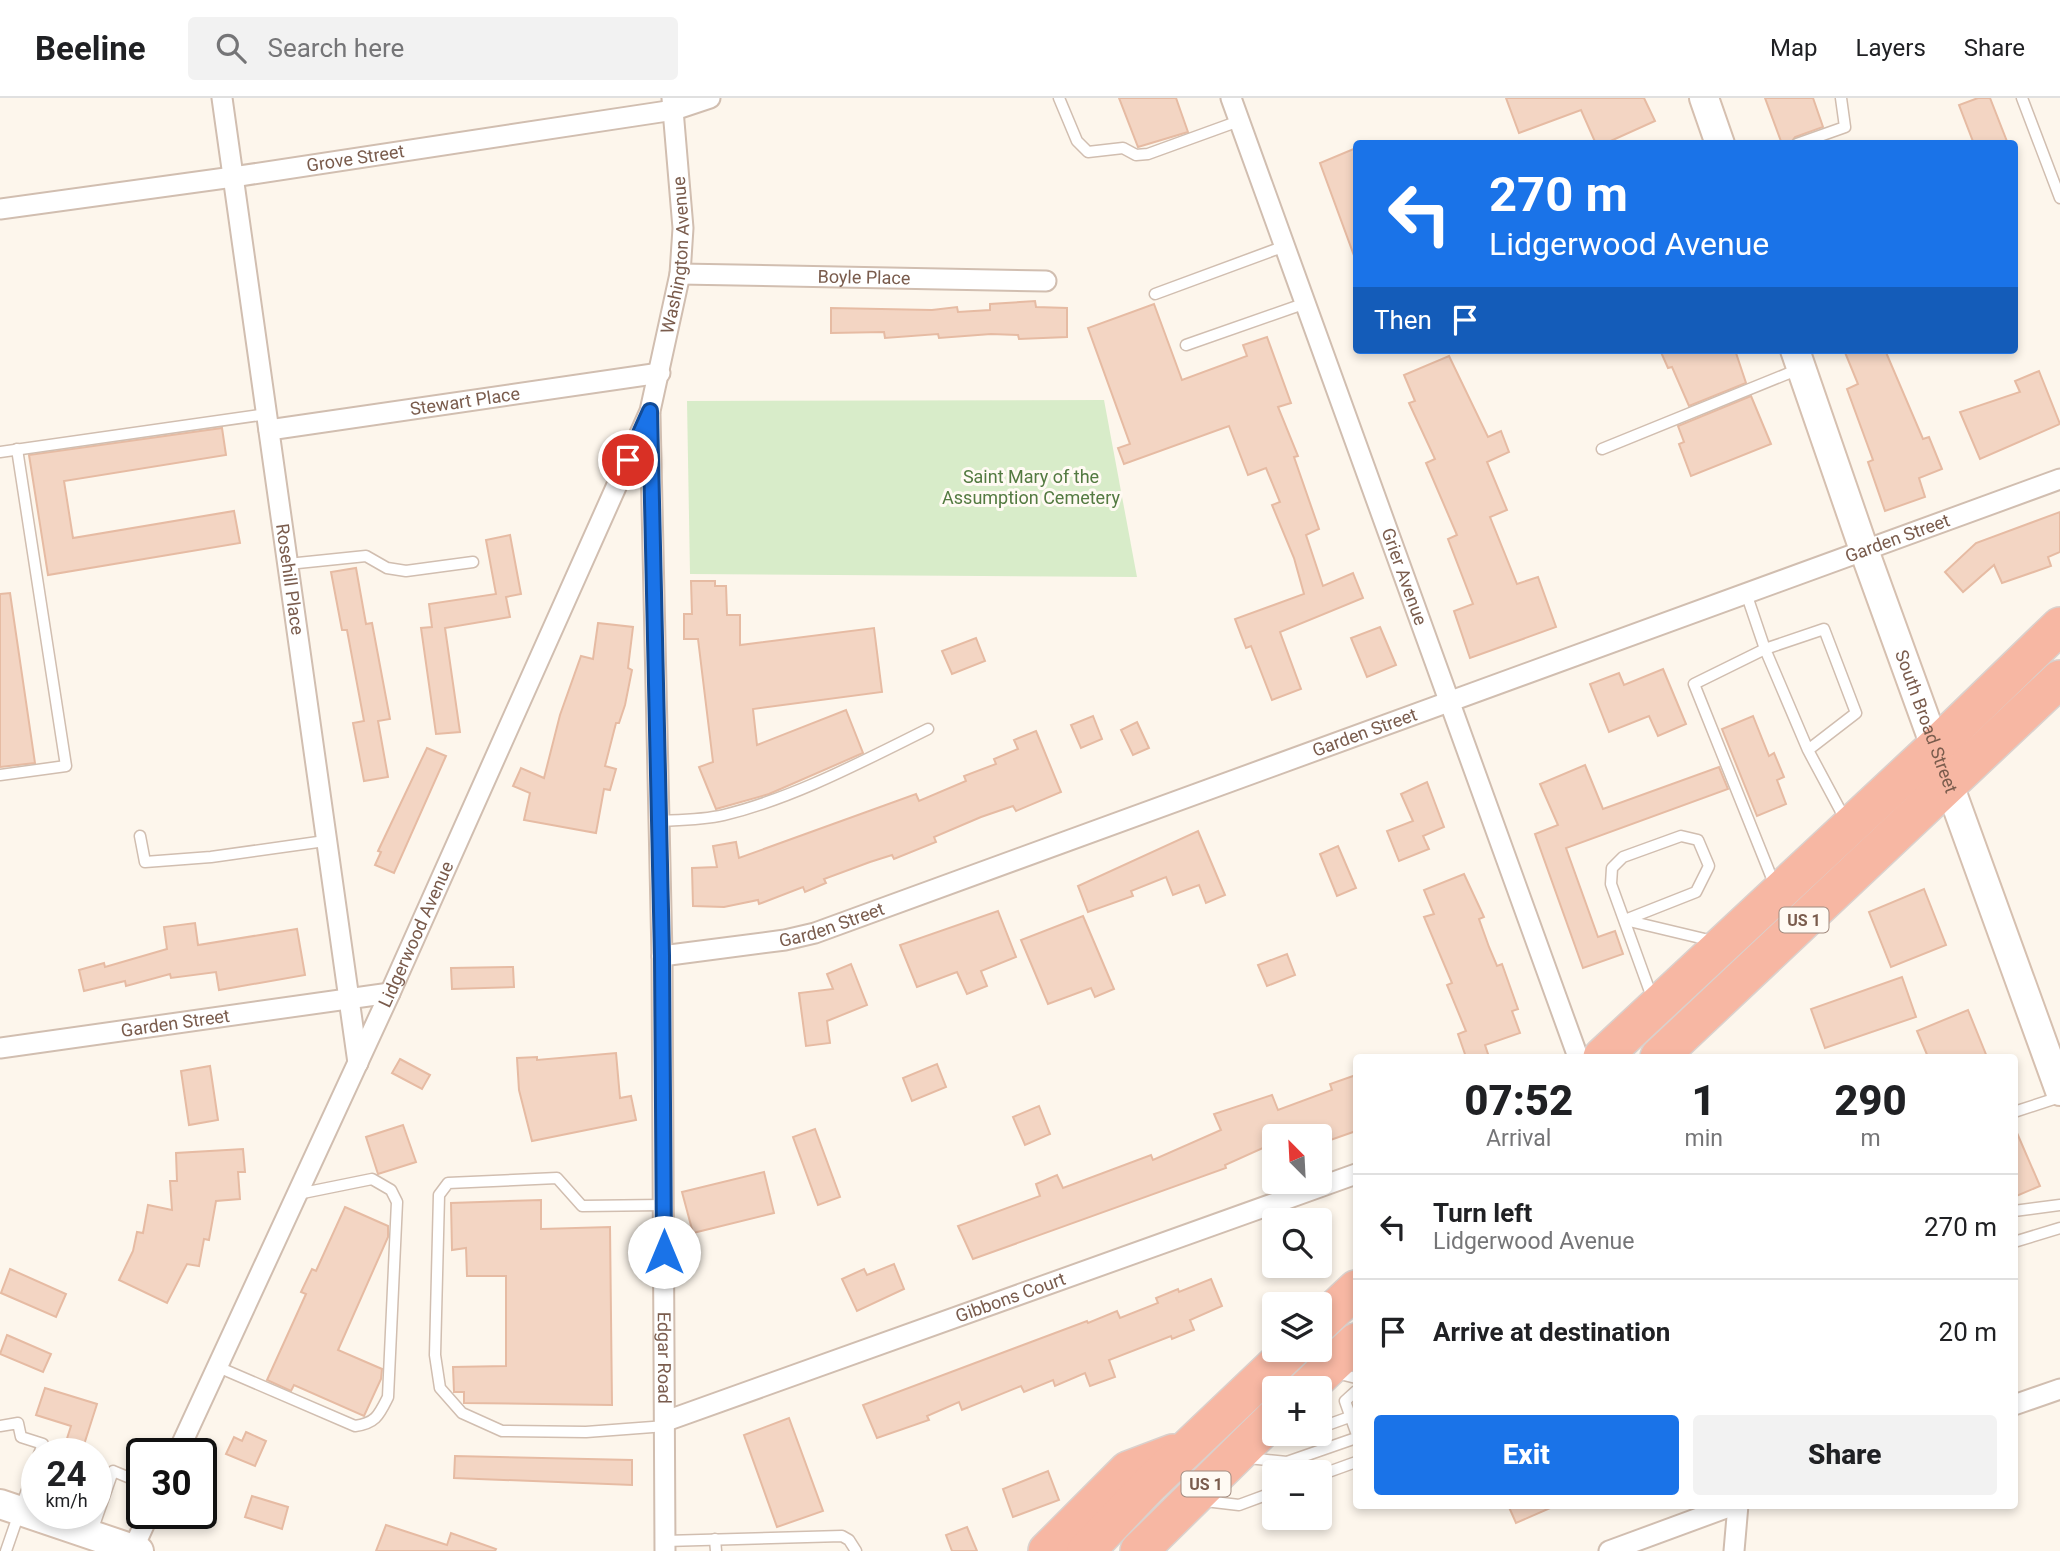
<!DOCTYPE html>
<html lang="en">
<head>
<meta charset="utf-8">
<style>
  :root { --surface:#fff; --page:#f2f2f2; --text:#202124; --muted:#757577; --line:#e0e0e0; --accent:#1a73e8 }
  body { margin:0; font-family:Roboto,sans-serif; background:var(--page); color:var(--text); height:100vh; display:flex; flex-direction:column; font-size:26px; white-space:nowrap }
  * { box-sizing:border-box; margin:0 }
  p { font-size:23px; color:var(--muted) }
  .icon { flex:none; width:38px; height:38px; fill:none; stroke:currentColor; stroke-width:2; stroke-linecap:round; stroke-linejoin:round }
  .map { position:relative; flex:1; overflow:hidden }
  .drawer { position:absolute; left:1353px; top:956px; width:665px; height:455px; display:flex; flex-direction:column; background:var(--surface); border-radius:7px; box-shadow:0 4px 10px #0003 }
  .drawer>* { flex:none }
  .hud { position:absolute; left:1353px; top:42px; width:665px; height:214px; border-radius:7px; box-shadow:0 4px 10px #0003; background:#1a73e8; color:#fff; overflow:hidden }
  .needle { width:46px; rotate:336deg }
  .tools { position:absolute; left:1262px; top:1026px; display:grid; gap:14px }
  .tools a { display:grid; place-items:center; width:70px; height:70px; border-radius:7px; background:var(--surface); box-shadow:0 4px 10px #0003; font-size:35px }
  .speed { position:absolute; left:21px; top:1340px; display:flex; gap:14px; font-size:35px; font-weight:700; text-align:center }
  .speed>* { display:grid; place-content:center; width:91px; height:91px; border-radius:50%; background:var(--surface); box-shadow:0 4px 10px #0003; line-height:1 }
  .speed small { font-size:18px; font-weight:400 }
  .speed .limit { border:4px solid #111; border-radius:10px; background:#fff; color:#111 }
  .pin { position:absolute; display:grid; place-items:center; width:60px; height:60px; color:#fff; margin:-30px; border:4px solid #fff; border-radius:50%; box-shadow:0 2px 7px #0007 }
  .me { position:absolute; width:77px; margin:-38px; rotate:0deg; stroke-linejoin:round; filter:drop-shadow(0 0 5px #0008) }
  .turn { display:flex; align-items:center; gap:24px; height:147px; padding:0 21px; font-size:32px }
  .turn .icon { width:91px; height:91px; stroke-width:2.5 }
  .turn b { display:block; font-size:49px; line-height:60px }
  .then { display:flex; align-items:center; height:66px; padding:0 21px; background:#0003; gap:14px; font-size:26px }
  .eta { display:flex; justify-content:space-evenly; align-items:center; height:119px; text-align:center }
  .eta b { font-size:42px; font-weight:800; line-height:49px }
  .button { display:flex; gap:14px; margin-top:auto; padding:14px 21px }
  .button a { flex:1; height:80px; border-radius:7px; background:var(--accent); color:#fff; font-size:28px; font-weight:800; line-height:80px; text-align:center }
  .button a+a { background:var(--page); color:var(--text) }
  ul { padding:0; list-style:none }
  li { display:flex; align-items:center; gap:21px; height:105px; padding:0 21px; border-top:2px solid var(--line) }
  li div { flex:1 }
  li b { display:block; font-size:26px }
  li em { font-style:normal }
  header { display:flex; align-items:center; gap:42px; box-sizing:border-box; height:98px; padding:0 35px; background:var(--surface); border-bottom:2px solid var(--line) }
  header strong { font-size:33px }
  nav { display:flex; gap:38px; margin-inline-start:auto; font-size:24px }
  .search { width:490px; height:63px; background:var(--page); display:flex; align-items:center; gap:18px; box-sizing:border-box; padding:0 24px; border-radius:7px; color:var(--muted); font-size:26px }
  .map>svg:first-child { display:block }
  .green { fill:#d8ecc9 }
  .building { fill:#f3d5c3; stroke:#e6bba3; stroke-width:2 }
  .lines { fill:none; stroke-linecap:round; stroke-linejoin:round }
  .lane-casing { stroke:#d1beb0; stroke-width:13 }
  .street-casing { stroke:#d1beb0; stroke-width:23 }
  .secondary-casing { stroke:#d6c0b0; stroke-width:32 }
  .highway-casing { stroke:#dad1cd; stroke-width:40 }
  .lane { stroke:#fff; stroke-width:10 }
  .street { stroke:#fff; stroke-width:19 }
  .secondary { stroke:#fff; stroke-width:28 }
  .highway { stroke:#f7b7a3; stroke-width:37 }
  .route-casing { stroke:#114b97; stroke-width:18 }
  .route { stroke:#1a73e8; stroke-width:12 }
  .labels { text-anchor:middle; stroke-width:6; stroke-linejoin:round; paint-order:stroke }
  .shield { fill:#fffaf3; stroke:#a28b7f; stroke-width:2 }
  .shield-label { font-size:16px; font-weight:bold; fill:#7a5c4d }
  .street-label { font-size:18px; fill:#7a5c4d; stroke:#fffaf3 }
  .park-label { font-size:18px; fill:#537a41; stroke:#fffaf3 }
</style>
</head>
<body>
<header>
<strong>Beeline</strong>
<div class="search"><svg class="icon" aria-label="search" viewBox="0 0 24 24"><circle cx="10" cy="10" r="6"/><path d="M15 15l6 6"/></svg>Search here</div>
<nav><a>Map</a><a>Layers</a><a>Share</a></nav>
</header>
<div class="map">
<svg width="2060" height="1453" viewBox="0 0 2060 1453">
  <rect width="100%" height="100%" fill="#fdf6ec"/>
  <!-- green -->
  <path class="green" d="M1104 302 1137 479 690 476 687 303Z"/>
  <!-- building -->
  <g class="building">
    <path d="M1119 0H1176L1188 34 1138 49Z"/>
    <path d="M1506 0H1644L1655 23 1604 46H1596L1581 12 1519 35Z"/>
    <path d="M1765 0H1813L1823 29 1795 39 1790 46H1782Z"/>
    <path d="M1978 0H1990L2008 46H1974L1959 7Z"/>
    <path d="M1356 50V163L1320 65Z"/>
    <path d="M1035 203 1036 209 1067 210V239L1019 241 1018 237 991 236 939 240 938 236 885 240 884 234 831 235V210L932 212 957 209 958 214 990 212V206Z"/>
    <path d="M1154 206 1182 282 1247 258 1243 247 1267 239 1291 305 1278 309 1298 358 1294 359 1319 431 1306 437 1323 488 1353 475 1363 500 1280 534 1301 591 1272 602 1251 548 1246 550 1235 521 1304 496 1294 460 1272 407 1280 404 1266 370 1248 377 1229 328 1124 366 1118 350 1130 346 1088 230Z"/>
    <path d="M1660 252H1735L1746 285 1689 308 1672 269 1668 270Z"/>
    <path d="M1844 252H1885L1923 341 1929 339 1942 371 1919 380 1925 399 1885 413 1868 364 1873 362 1847 291 1858 286Z"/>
    <path d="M1449 258 1488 339 1501 333 1509 354 1487 364 1507 412 1490 419 1517 486 1538 479 1556 529 1470 560 1454 513 1473 506 1448 441 1457 437 1426 365 1435 361 1409 305 1415 303 1404 277Z"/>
    <path d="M2039 273 2060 326 1980 361 1960 314 2020 294 2015 283Z"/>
    <path d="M1751 298 1771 346 1691 378 1679 346 1684 344 1678 328Z"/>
    <path d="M222 330 226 357 64 383 73 440 234 413 240 445 48 477 29 357Z"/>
    <path d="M2060 414V454L2048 459 2051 468 2002 485 1994 467 1963 494 1945 474 1976 445Z"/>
    <path d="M510 437 521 496 506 499 510 519 445 530 460 634 436 636 421 530 432 529 429 506 496 496 486 442Z"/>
    <path d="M356 470 366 526 372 525 390 621 378 623 388 679 364 683 353 625 364 623 347 532H342L331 474Z"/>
    <path d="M691 483H715V488H726L727 517H740V547L874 530 882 594 753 611 757 647 846 612 863 655 769 696 716 711 699 669 713 664 698 541H684V516H692Z"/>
    <path d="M10 495 35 665 0 669V496Z"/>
    <path d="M598 525 633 529 628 570 632 572 625 607 619 625H616L605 668 616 671 610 692 604 691 596 735 524 722 530 695 513 688 521 670 544 680 560 617 581 558 593 561Z"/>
    <path d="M1380 529 1396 567 1367 579 1351 540Z"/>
    <path d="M976 540 985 563 952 576 942 553Z"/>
    <path d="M1663 571 1686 626 1658 638 1649 618 1609 634 1590 586 1619 575 1624 587Z"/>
    <path d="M1093 618 1102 641 1081 650 1071 627Z"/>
    <path d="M1753 618 1769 658 1774 655 1784 679 1777 682 1786 706 1757 718 1722 631Z"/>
    <path d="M1137 624 1149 650 1133 657 1121 632Z"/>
    <path d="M1036 633 1061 694 1016 713 1013 708 981 719 934 739 936 744 894 761 892 757 870 764 824 781 826 785 805 794 803 789 759 806 758 802 724 809 693 808 692 770 717 769 713 748 736 744 739 760 916 696 919 703 966 683 964 678 996 666 994 661 1018 651 1014 642Z"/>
    <path d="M427 650 446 658 394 775 375 767 381 754 378 753Z"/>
    <path d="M1585 667 1603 711 1719 669 1728 691 1566 750 1598 839 1615 833 1623 856 1583 870 1535 736 1558 727 1540 686Z"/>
    <path d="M1427 684 1444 729 1423 738 1429 751 1399 763 1387 733 1413 723 1401 696Z"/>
    <path d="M1198 733 1225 797 1206 805 1199 787 1173 797 1166 779 1131 793 1133 798 1088 814 1078 788Z"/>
    <path d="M1338 748 1356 790 1337 798 1320 756Z"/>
    <path d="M1464 776 1484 819 1479 821 1489 849 1497 868 1502 866 1518 911 1512 913 1520 935 1485 947 1489 959H1466L1458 936 1466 933 1447 887 1452 885 1424 819 1434 816 1424 792Z"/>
    <path d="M1924 791 1946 847 1891 869 1869 814Z"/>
    <path d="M998 813 1016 859 981 873 987 888 967 896 957 874 917 889 900 847Z"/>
    <path d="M1083 818 1114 891 1095 899 1091 890 1048 906 1021 842Z"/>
    <path d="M195 825 198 847 297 831 305 877 219 892 216 874 171 880 170 876 126 888 125 883 84 893 79 872 104 865 105 869 167 851 164 829Z"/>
    <path d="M1287 856 1295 877 1267 888 1258 867Z"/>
    <path d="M851 866 867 907 827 923 830 945 806 948 799 895 833 891 827 876Z"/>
    <path d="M513 869 514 889 452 891 451 870Z"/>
    <path d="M1902 879 1916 919 1825 950 1811 911Z"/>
    <path d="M1968 912 1987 959H1928L1917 933Z"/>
    <path d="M616 955 620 1000 631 998 636 1022 532 1043 519 992 517 960 537 959V962Z"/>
    <path d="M400 961 430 977 422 991 392 975Z"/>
    <path d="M937 966 946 989 912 1003 903 980Z"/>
    <path d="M210 968 218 1022 189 1027 181 973Z"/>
    <path d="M1356 977V1033L1322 1045 1320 1038H1274V1045L1225 1067 1226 1070 973 1161 958 1128 1040 1098 1036 1086 1057 1077 1063 1090 1151 1057 1153 1062 1221 1032 1214 1016 1272 997 1278 1012 1332 992 1330 986Z"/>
    <path d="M1039 1008 1050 1036 1025 1047 1013 1019Z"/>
    <path d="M403 1027 416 1064 378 1076 366 1039Z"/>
    <path d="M2014 1028 2040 1088 2014 1099Z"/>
    <path d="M815 1031 840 1099 818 1107 793 1039Z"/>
    <path d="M243 1051 245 1074H238L240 1101 216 1103 209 1142 204 1141 199 1168 187 1166 167 1205 119 1182 133 1153 137 1134 143 1135 148 1107 172 1112 170 1083H177L176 1055Z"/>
    <path d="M764 1074 774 1115 693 1135 682 1094Z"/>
    <path d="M541 1102V1131L610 1129 612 1307 464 1305V1294H454L453 1269 506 1268V1178H467L466 1150 452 1152 451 1105Z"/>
    <path d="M345 1109 388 1128V1139L338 1252 382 1271 381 1281 364 1318 294 1287 291 1293 267 1282 306 1196 301 1194 312 1171 316 1173Z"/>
    <path d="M894 1166 904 1191 857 1213 842 1181 864 1171 867 1177Z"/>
    <path d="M10 1171 66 1196 56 1219 1 1195Z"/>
    <path d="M1211 1181 1222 1208 1190 1222 1194 1232 1172 1241 1171 1238 1109 1262 1115 1279 1090 1288 1085 1275 1055 1288 1053 1282 1024 1294 1021 1288 962 1312 959 1304 927 1318 929 1322 877 1340 863 1307 1087 1223 1088 1225 1117 1213 1120 1220 1158 1205 1156 1200 1178 1191 1179 1194Z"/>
    <path d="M7 1237 51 1256 43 1274 0 1256Z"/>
    <path d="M45 1290 97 1306 81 1356H62L71 1328 36 1317Z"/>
    <path d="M789 1320 823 1413 777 1429 744 1337Z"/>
    <path d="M246 1334 266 1343 255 1368 226 1356 234 1339 242 1343Z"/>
    <path d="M455 1358 632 1362V1387L454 1380Z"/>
    <path d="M1048 1373 1059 1402 1013 1419 1003 1391Z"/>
    <path d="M252 1398 288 1409 282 1431 245 1419Z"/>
    <path d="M1508 1407H1557L1516 1425Z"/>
    <path d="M386 1427 447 1447 451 1435 496 1451 495 1453H376Z"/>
    <path d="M967 1429 977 1453H952L946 1437Z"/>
  </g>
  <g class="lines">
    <!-- lane casing -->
    <g class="lane-casing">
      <g id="lane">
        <path d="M1059 0 1077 43 1088 54 1123 50 1136 57 1148 56 1239 23"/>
        <path d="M2022 0 2060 100"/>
        <path d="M1797 46 1845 29 1841 0"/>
        <path d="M1155 196 1285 148"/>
        <path d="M1186 247 1306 205"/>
        <path d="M1602 351 1799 271"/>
        <path d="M0 354 267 316"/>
        <path d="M288 466 366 458 387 470 406 473 473 464"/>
        <path d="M1746 495 1765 551 1694 586 1775 788"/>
        <path d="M1808 652 1765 551 1824 531 1856 615 1808 652 1846 723"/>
        <path d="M0 677 66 668 17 351"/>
        <path d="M659 723C681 722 703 722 724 717 794 700 863 663 928 631"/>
        <path d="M140 738 145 764 211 759 325 743"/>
        <path d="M1625 822 1696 794 1709 768 1698 742 1681 738 1623 759 1612 770 1611 786 1653 902"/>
        <path d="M1625 822 1713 843"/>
        <path d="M2014 1014 2060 999"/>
        <path d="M663 1107 582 1108 557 1080 448 1085 439 1097 435 1257 440 1290 462 1315 502 1333 586 1334 666 1328"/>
        <path d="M2014 1113 2060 1107"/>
        <path d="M2014 1144 2060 1130"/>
        <path d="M218 1269 355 1328C376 1325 379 1317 388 1299L397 1104 391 1092 372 1081 298 1096"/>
        <path d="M1336 1275 1356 1280"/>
        <path d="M1356 1293 1345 1303 1356 1334"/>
        <path d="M1320 1324 1330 1326 1355 1317"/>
        <path d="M0 1328 18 1325 21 1339 43 1346 39 1356"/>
        <path d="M1248 1360 1287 1364 1356 1340"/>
        <path d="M1320 1377 1356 1364"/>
        <path d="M1205 1403 1239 1407 1274 1394"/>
        <path d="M91 1436 113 1373 142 1385"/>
        <path d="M715 1441 716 1453"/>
        <path d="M665 1443 842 1438 849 1442 856 1453"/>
        <path d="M6 1453 37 1363"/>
      </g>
    </g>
    <!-- street casing -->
    <g class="street-casing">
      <g id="street">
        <path id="s1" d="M222 0 358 965"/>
        <path id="s2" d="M1231 0 1578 959"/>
        <path id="s3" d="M0 111 233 79 674 12 710 0"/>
        <path id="s4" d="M680 176 1046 183"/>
        <path id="s5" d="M650 317 662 858 665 1453"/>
        <path id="s6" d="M269 332 660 275"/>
        <path id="s7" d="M662 858 785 842 815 835 2060 381"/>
        <path id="s8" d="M0 950 390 895"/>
        <path d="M2014 1307 2060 1291"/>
        <path id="s9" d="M666 1323 1356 1076"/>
        <path id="s10" d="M177 1356 390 895 650 313 680 176 683 130 672 0"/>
        <path d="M133 1451 149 1416"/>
        <path d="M1609 1453 1734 1407"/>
        <path d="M1734 1453 1738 1407"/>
      </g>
    </g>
    <!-- secondary casing -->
    <g class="secondary-casing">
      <g id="secondary">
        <path d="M1704 0 1720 46"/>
        <path id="s11" d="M1795 252 1864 452 2060 993"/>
        <path d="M0 1406 139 1453"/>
      </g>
    </g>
    <!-- highway casing -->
    <g class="highway-casing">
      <g id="highway">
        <path d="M1602 959 1936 648 2060 528"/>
        <path d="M1659 959 2060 581"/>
        <path d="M1320 1225 1356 1191"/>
        <path d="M1307 1290 1356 1244"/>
        <path d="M1047 1453 1128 1372 1173 1355"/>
        <path d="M1086 1453 1150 1386 1292 1251"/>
        <path d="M1139 1453 1274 1320"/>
      </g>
    </g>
    <!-- lane -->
    <use href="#lane" class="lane"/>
    <!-- street -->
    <use href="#street" class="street"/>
    <!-- secondary -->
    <use href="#secondary" class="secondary"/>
    <!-- highway -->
    <use href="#highway" class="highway"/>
  </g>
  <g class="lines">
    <!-- route casing -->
    <g class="route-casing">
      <path id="route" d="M628 362 650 313 662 858 664 1154"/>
    </g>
    <!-- route -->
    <use href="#route" class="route"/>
  </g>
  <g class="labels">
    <!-- shield labels -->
    <g class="shield">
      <rect x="1779.5" y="809.5" width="49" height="25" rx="5"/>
      <rect x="1181.5" y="1373.5" width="49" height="25" rx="5"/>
    </g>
    <g class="shield-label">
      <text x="1804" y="828">US 1</text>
      <text x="1206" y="1392">US 1</text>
    </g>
    <!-- street labels -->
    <g class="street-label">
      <text dy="6" stroke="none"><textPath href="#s3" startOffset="359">Grove Street</textPath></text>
      <text dy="6" stroke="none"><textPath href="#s10" startOffset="1304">Washington Avenue</textPath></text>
      <text dy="6" stroke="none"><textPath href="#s4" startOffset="184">Boyle Place</textPath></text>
      <text dy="6" stroke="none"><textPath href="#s6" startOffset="198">Stewart Place</textPath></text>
      <text dy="6" stroke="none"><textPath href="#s7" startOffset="1307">Garden Street</textPath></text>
      <text dy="6" stroke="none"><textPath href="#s2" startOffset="509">Grier Avenue</textPath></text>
      <text dy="6" stroke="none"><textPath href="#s1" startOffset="486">Rosehill Place</textPath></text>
      <text dy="6" stroke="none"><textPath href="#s11" startOffset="394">South Broad Street</textPath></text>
      <text dy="6" stroke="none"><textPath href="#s7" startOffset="740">Garden Street</textPath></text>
      <text dy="6" stroke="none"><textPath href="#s7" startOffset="173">Garden Street</textPath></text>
      <text dy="6" stroke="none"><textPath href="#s10" startOffset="572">Lidgerwood Avenue</textPath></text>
      <text dy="6" stroke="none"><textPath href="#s8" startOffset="177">Garden Street</textPath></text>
      <text dy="6" stroke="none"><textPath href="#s9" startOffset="366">Gibbons Court</textPath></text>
      <text dy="6" stroke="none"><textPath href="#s5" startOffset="943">Edgar Road</textPath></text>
    </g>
    <!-- park labels -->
    <g class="park-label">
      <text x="1031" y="385">Saint Mary of the<tspan x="1031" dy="21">Assumption Cemetery</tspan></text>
    </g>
  </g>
</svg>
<div class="tools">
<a><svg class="needle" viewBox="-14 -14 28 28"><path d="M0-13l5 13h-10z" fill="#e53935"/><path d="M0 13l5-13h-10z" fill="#757577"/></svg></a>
<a><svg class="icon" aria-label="search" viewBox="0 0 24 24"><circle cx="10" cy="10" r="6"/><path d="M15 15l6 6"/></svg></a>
<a><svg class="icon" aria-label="layers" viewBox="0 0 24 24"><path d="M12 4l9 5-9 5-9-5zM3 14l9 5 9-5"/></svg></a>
<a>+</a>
<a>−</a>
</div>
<div class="speed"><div>24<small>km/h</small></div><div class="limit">30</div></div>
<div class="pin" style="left:628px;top:362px;background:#d93025"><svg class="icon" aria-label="arrive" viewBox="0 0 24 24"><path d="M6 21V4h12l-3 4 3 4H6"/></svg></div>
<svg class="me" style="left:664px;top:1154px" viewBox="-20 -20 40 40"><circle r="19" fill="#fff"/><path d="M0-13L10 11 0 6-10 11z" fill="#1a73e8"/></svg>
<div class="hud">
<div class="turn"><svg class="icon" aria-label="left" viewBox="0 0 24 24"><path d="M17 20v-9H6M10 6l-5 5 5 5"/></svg><div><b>270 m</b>Lidgerwood Avenue</div></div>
<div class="then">Then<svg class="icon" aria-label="arrive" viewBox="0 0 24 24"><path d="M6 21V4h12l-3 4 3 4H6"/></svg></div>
</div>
<section class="drawer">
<div class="eta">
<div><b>07:52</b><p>Arrival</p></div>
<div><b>1</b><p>min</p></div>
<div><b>290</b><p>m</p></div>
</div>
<ul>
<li><svg class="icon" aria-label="left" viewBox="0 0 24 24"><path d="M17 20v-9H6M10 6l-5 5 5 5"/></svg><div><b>Turn left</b><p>Lidgerwood Avenue</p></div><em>270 m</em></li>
<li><svg class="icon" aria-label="arrive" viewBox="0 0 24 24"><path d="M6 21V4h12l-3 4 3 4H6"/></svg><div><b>Arrive at destination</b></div><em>20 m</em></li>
</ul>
<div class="button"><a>Exit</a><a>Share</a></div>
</section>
</div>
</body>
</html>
